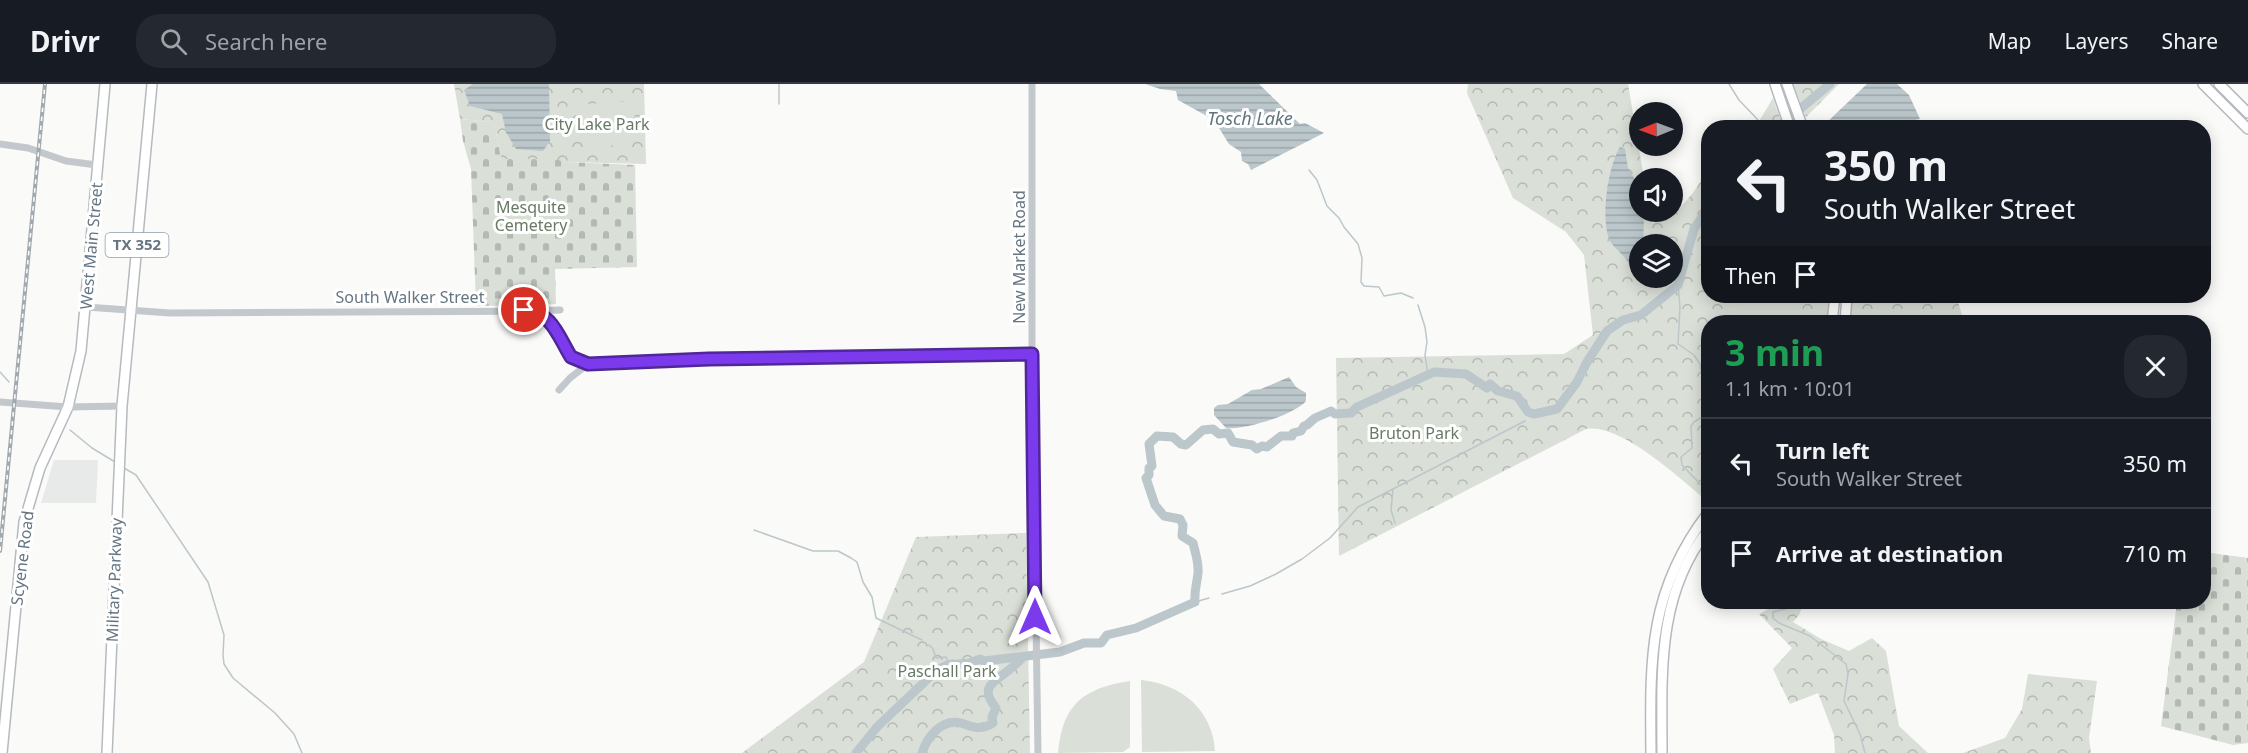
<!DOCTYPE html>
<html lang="en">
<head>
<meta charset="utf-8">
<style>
  :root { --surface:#171b24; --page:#242831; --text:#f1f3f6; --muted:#9ea1a6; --line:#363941 }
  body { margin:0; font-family:"Noto Sans",sans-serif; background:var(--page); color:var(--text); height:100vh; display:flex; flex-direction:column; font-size:22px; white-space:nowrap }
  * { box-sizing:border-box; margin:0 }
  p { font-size:20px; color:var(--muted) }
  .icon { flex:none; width:33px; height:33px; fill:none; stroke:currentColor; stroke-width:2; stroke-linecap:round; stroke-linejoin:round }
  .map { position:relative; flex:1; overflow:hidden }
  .panel { position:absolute; left:1701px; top:231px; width:510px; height:294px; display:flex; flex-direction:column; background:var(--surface); border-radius:24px; box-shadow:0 3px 15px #0003 }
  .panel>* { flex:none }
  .top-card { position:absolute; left:1701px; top:36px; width:510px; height:183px; border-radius:24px; box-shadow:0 3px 15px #0003; background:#171b24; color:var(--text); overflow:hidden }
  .needle { width:39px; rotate:269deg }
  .buttons { position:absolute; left:1629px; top:18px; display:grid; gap:12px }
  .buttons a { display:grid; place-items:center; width:54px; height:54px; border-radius:50%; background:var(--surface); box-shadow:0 3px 15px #0003; font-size:30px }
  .pin { position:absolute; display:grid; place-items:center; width:51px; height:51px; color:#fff; margin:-26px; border:3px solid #fff; border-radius:50%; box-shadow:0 2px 6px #0007 }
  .me { position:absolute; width:66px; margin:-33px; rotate:0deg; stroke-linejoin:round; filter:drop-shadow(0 0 4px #0008) }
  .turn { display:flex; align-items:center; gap:21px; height:126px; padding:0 24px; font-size:27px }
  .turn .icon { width:78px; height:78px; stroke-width:2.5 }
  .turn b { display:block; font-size:42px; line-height:51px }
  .then { display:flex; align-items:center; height:57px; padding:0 24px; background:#0003; gap:12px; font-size:22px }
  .round { display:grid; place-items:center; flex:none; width:63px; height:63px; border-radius:24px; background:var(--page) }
  .overview { display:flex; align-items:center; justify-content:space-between; height:102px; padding:0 24px }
  h1 { font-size:36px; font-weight:700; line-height:45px; color:#1e9e55 }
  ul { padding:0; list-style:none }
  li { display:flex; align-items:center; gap:18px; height:90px; padding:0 24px; border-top:2px solid var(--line) }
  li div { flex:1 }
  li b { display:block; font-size:22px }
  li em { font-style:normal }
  header { display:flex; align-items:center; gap:36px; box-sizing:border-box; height:84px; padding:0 30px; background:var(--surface); border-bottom:2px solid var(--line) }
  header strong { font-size:28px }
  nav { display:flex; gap:33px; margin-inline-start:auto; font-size:21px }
  .search { width:420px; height:54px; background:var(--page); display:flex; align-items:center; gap:15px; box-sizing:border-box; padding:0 21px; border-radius:24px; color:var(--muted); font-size:22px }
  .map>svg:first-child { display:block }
  .built { fill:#e8e9e9 }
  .forest { fill:url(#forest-crowns); fill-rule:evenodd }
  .cemetery { fill:url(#cemetery-stones) }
  .garden { fill:#dadfd7 }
  .water { fill:url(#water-rules) }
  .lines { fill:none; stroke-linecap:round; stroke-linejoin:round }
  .stream { stroke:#bbc7cb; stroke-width:1.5 }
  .river { stroke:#bbc7cb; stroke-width:9 }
  .major-casing { stroke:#b5babe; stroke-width:12 }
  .minor { stroke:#c3c8cc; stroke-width:7 }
  .major { stroke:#fff; stroke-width:9 }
  .rail-casing { stroke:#a2aab0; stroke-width:4 }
  .rail { stroke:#fff; stroke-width:1.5; stroke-dasharray:4.5; stroke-linecap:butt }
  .route-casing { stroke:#51269a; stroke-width:15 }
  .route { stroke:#7c3aed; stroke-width:10 }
  .labels { text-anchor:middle; stroke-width:6; stroke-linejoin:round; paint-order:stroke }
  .shield { fill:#fff; stroke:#939fa8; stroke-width:1.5 }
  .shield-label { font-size:15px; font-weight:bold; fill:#657683 }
  .park-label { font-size:16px; fill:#687a64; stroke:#fff }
  .street-label { font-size:16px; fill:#657683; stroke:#fff }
  .water-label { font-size:18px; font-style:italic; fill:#60757c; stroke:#fff }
</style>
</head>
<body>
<header>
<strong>Drivr</strong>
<div class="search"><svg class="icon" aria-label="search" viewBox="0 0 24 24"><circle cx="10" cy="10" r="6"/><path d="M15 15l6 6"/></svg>Search here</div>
<nav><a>Map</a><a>Layers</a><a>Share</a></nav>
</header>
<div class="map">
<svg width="2248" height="669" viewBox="0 0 2248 669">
  <defs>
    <pattern id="forest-crowns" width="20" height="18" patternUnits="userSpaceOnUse" patternTransform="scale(1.5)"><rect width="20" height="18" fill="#dadfd7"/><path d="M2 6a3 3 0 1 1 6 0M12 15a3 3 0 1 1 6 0" fill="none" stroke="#b4b9b4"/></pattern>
    <pattern id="cemetery-stones" width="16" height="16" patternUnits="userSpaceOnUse" patternTransform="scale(1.5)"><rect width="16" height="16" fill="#dadfd7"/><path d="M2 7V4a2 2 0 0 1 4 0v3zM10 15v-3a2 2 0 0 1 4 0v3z" fill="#b4b9b4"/></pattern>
    <pattern id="water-rules" width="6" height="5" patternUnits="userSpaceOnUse" patternTransform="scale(1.5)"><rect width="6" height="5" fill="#bbc7cb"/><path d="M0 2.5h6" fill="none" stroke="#9ca6aa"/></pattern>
  </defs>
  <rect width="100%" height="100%" fill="#fafaf8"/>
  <!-- built -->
  <path class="built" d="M54 376H98L96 419H41Z"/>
  <!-- forest -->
  <g class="forest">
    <path d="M454 0H644L646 80 566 78 554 75H501L496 48 492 38 460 35Z"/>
    <path d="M1468 0H1628L1644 94H1640V128H1649L1652 139 1672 133 1692 110 1708 87V212H1829L1826 238H1708V418C1682 396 1621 339 1586 345L1339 472 1336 274 1564 270 1593 251 1584 171 1566 148 1513 114 1467 9ZM1640 160H1672V194H1640Z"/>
    <path d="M1793 0H1839L1806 33Z"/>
    <path d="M1773 14 1783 43H1751L1758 39Z"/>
    <path d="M1852 212H1954L1959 221 1964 238H1851Z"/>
    <path d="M1026 449 1030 669H742L864 578 916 453Z"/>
    <path d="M1781 518H1804L1799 531 1793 538 1821 555 1849 567 1872 554 1886 567 1899 642 1928 669H1835L1834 651 1818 609 1790 620 1773 585 1792 564 1759 530Z"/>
    <path d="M2028 590 2097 597 2089 654 2091 669H1963L2005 654 2022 625Z"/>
  </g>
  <!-- cemetery -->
  <g class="cemetery">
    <path d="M460 35 492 38 496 48 501 75H555L566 78 635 81 637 183 555 185 556 220 476 222 471 85 463 57Z"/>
    <path d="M2204 468 2248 474V659L2233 661 2161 642 2177 518H2204Z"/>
  </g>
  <!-- garden -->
  <g class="garden">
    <path d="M635 17C635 56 629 60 592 65L583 24 587 20Z"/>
    <path d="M1726 212H1802L1803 238H1727Z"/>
    <path d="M1141 596C1181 600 1212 625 1215 667L1142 668Z"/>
    <path d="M1130 597V663L1123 668 1058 669C1062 620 1084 604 1130 597Z"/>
  </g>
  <!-- water -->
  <g class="water">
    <path d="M473 0H549L550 57 543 67 516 65 506 48 502 30 470 22 464 6Z"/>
    <path d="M1145 0H1259L1300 40 1305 39 1324 49 1251 86 1248 80 1242 77 1241 68 1229 60 1214 36 1178 16 1176 7 1160 5Z"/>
    <path d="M1867 0H1897L1909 11 1920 35 1880 43H1824V41Z"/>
    <path d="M1620 63 1625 65 1628 84 1639 103 1640 128H1643L1644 132 1643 160H1640L1639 178 1630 183C1627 172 1616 167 1610 157 1600 136 1608 82 1620 63Z"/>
    <path d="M1289 293 1296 303 1306 309V317C1296 330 1243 347 1226 344L1214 331V324L1218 321 1228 320 1252 306 1261 305Z"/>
  </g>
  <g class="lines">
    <!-- stream -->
    <g class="stream">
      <path d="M779 0V20"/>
      <path d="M1729 0 1739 16 1758 36"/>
      <path d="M1309 86 1317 96 1327 122 1339 134 1344 143 1358 160 1362 174 1361 198 1364 202 1379 203 1384 212 1401 209 1413 214"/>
      <path d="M1678 201 1680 223 1678 260 1694 271 1700 280 1707 321 1702 333 1694 338 1691 342 1692 364 1681 373 1682 381 1708 408"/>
      <path d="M1418 221 1425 243 1427 258 1425 271 1428 291"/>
      <path d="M0 288 9 298"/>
      <path d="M1531 333 1534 330"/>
      <path d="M70 346 92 364 115 378"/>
      <path d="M124 384 136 391 208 498 224 551 223 571 224 580 233 594 275 629 294 650 302 669"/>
      <path d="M1393 405 1391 426 1395 439"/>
      <path d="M754 446 813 467H838L851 474 857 478 863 498 872 513 876 534 922 556"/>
      <path d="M1222 510 1250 502 1276 490 1302 475 1330 454 1358 423 1525 337"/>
      <path d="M1195 518 1209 514"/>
      <path d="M1793 518 1789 524 1773 528V534L1779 539 1810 552 1846 580 1848 590 1844 617 1860 650 1865 669"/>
      <path d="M929 561 933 565 936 574 946 573 948 577 953 576 957 580"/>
    </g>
    <!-- river -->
    <g class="river">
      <path d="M1777 44 1830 0"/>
      <path d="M856 669 877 643 936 587 947 581 970 579 980 575 984 577 1060 568 1084 559H1101L1107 551 1136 544 1195 518C1194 506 1197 500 1198 489 1199 479 1195 468 1193 459L1182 452 1183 441 1180 435 1164 432 1155 421 1146 394 1149 391V384L1152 382 1149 360 1157 352 1173 353 1181 360 1186 361 1203 346 1213 345 1219 350 1228 349 1233 358 1252 361 1257 365 1262 362 1267 363 1281 352H1292L1293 349 1301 347 1304 342 1307 341 1315 334 1331 327 1335 330 1351 329 1357 323 1434 288 1466 290 1487 304 1490 300 1498 307 1517 312 1528 328 1534 330 1557 325 1577 298 1587 278 1607 247 1623 236 1641 231 1678 201 1694 145 1708 124"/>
      <path d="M922 669C927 653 942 634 961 639 974 643 980 647 993 639L992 633 996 624C979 603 993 599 1009 586 1014 582 1019 577 1023 573"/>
    </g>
    <!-- major casing -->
    <g class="major-casing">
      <g id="major">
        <path d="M1775 0 1790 44"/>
        <path d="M1787 0 1803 44"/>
        <path d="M2203 0 2248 45"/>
        <path d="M2219 0 2248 29"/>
        <path d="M1832 238 1835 212"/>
        <path d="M1845 238 1847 212"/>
        <path d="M2 669 24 438 40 384 68 323 81 267 105 0"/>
        <path d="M107 669 122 322 152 0"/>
        <path d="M1651 669C1650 576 1648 507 1708 429"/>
        <path d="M1662 669C1662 591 1656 511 1708 446"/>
      </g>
    </g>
    <!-- minor -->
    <g class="minor">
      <path d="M1032 0V270L1038 669"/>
      <path d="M0 60 28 64 66 77 97 81"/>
      <path d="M86 223 170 229 533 227C554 235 560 254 571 273L588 280 709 275 1032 270"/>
      <path d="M535 227 560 226"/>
      <path d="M559 306 570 294 588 280"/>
      <path d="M0 318 68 323 122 322"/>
    </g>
    <!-- major -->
    <use href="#major" class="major"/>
    <!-- rail casing -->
    <g class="rail-casing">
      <path id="rail" d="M0 467 45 0"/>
    </g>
    <!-- rail -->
    <use href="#rail" class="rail"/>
  </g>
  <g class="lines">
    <!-- route casing -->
    <g class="route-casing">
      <path id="route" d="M524 226C552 228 558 252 571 273L588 280 709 275 1032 270 1035 533"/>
    </g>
    <!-- route -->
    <use href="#route" class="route"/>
  </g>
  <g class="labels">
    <!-- shield labels -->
    <rect class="shield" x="105.5" y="149" width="63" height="24" rx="4.5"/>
    <g class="shield-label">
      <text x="137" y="166">TX 352</text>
    </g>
    <!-- park labels -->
    <g class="park-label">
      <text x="597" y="46">City Lake Park</text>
      <text x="531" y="129">Mesquite<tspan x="531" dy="18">Cemetery</tspan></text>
      <text x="1414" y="355">Bruton Park</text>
      <text x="947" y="593">Paschall Park</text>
    </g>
    <!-- street labels -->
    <g class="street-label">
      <text transform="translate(91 162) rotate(-85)" y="6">West Main Street</text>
      <text transform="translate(1019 173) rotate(-90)" y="6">New Market Road</text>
      <text x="410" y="219">South Walker Street</text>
      <text transform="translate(22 474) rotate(-83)" y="6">Scyene Road</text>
      <text transform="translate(114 496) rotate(-88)" y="6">Military Parkway</text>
    </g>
    <!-- water labels -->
    <g class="water-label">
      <text x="1250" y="41">Tosch Lake</text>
    </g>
  </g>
</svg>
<div class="buttons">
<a><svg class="needle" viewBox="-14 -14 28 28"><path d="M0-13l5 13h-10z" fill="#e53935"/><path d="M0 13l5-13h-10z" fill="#9ea1a6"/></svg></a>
<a><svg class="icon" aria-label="sound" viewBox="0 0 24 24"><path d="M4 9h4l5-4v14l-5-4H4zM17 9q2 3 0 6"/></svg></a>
<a><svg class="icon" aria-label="layers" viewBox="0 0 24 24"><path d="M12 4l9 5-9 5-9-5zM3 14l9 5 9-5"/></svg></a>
</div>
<div class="pin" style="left:524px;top:226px;background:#d93025"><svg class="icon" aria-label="arrive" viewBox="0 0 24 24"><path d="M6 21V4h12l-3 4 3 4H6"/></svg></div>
<svg class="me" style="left:1035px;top:533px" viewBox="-20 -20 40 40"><path d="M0-17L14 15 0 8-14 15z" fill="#7c3aed" stroke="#fff" stroke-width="4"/></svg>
<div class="top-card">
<div class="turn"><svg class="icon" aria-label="left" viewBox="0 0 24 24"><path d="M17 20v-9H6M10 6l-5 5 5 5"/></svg><div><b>350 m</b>South Walker Street</div></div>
<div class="then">Then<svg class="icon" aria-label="arrive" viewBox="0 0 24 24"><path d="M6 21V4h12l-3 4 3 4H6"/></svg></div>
</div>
<section class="panel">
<div class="overview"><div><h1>3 min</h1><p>1.1 km · 10:01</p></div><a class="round"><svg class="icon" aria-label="close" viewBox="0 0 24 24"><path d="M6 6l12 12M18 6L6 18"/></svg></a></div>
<ul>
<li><svg class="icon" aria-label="left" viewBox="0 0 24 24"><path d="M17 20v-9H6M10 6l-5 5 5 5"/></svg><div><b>Turn left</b><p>South Walker Street</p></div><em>350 m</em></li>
<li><svg class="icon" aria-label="arrive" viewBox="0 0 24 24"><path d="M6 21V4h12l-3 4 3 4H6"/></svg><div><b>Arrive at destination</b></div><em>710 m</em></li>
</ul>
</section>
</div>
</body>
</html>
